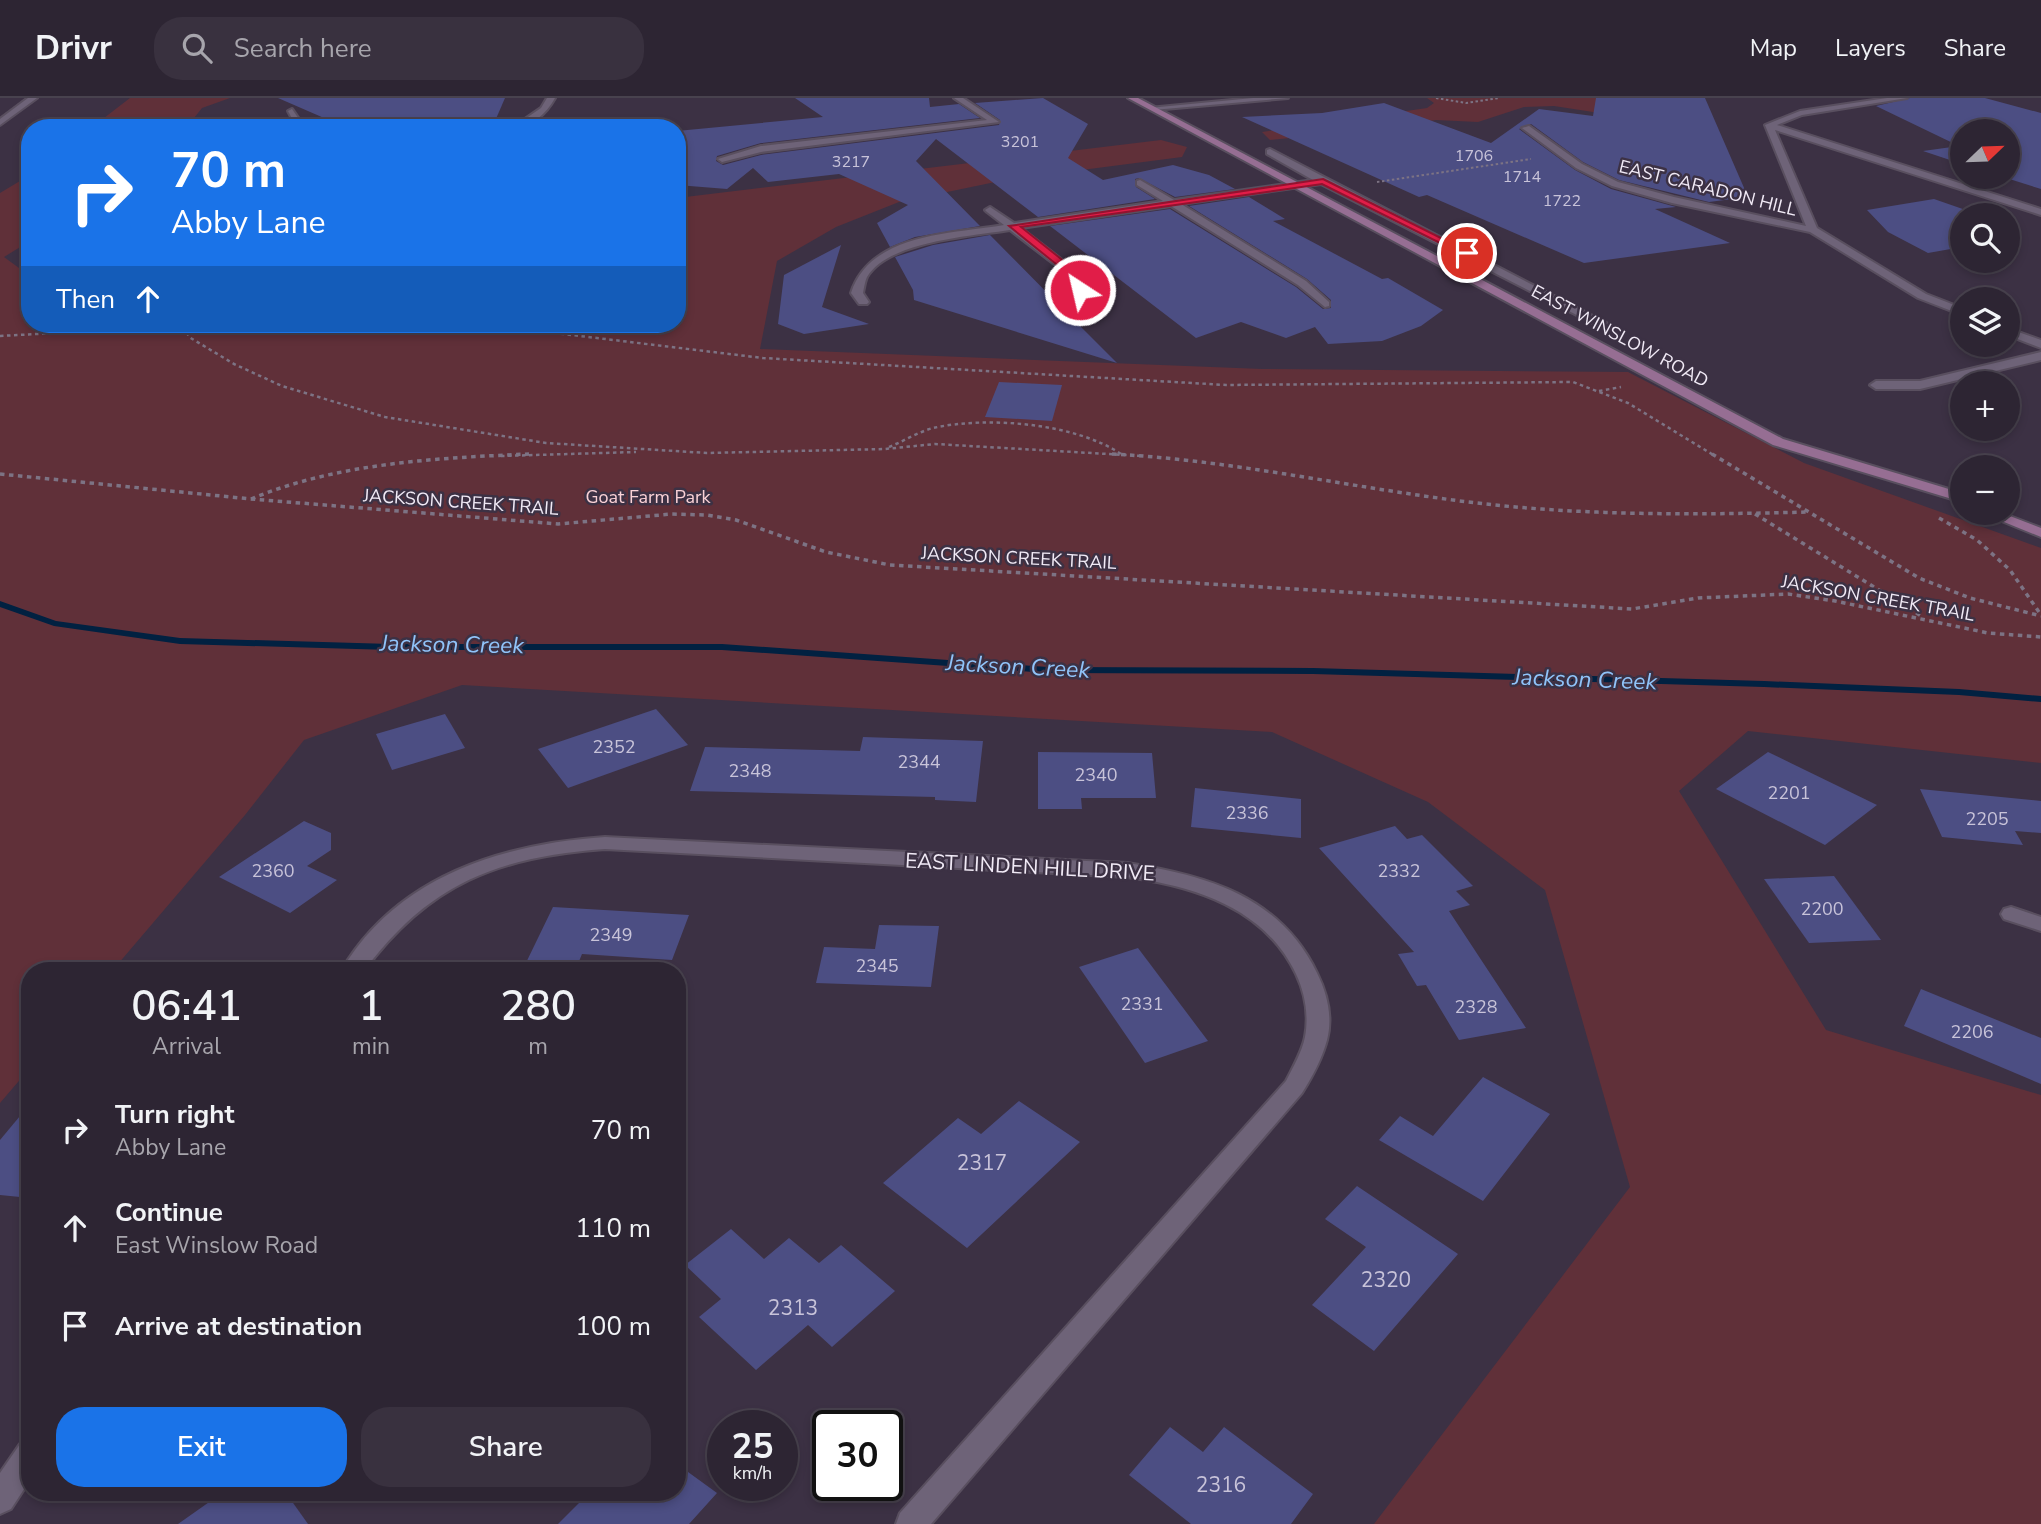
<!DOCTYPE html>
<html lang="en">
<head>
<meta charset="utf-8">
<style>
  :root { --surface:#2d2533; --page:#39313f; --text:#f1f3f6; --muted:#a7a5ac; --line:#48424e; --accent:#1a73e8 }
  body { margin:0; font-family:"Nunito Sans",sans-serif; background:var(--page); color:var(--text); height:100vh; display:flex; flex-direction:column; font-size:26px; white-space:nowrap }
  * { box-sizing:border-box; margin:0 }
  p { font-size:23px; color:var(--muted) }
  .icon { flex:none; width:38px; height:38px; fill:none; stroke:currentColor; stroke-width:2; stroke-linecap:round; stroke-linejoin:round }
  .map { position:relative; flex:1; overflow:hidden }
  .drawer { position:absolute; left:21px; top:864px; width:665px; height:539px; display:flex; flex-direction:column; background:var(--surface); border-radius:28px; box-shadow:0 4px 10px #0003,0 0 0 2px var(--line) }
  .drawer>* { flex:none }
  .guide { position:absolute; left:21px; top:21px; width:665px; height:214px; border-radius:28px; box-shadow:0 4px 10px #0003,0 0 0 2px var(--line); background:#1a73e8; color:#fff; overflow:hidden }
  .needle { width:46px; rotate:67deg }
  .tools { position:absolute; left:1950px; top:21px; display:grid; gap:14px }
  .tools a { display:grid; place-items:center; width:70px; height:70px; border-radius:50%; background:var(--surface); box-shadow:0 4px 10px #0003,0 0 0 2px var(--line); font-size:35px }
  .speed { position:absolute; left:707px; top:1312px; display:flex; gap:14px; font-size:35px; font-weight:700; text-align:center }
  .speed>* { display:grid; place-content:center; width:91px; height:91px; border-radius:50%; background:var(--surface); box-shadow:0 4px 10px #0003,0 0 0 2px var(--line); line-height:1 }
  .speed small { font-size:18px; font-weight:400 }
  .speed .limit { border:4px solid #111; border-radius:10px; background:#fff; color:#111 }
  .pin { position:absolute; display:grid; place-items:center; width:60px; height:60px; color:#fff; margin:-30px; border:4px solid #fff; border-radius:50%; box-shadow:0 2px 7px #0007 }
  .me { position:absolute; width:77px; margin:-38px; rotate:325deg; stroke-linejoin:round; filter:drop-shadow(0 0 5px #0008) }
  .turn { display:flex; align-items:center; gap:24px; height:147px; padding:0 35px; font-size:32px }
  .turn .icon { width:91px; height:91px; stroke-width:2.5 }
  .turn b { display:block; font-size:49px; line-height:60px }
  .then { display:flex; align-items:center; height:66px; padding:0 35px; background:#0003; gap:14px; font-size:26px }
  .eta { display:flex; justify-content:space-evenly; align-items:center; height:119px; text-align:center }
  .eta b { font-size:42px; font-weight:600; line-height:49px }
  .action { display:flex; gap:14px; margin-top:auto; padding:14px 35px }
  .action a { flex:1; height:80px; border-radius:28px; background:var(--accent); color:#fff; font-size:28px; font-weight:600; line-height:80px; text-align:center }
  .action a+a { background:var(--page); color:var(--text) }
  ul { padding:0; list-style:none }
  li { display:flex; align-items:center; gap:21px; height:98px; padding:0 35px }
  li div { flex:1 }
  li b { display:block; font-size:26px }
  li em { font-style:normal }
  header { display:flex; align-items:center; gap:42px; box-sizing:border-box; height:98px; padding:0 35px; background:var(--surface); border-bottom:2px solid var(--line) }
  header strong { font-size:33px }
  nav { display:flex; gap:38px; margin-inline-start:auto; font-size:24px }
  .search { width:490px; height:63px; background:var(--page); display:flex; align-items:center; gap:18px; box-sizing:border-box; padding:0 24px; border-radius:28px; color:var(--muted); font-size:26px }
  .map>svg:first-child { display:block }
  .green { fill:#603039 }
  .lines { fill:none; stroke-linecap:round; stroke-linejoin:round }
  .stream { fill:#012141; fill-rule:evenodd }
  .building { fill:#4c4e83 }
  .service-casing { stroke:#594f5f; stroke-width:3 }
  .minor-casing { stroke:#594f5f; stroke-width:4 }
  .secondary-casing { stroke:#594f5f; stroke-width:4 }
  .path-far2 { stroke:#7d7384; stroke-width:2; stroke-dasharray:2.5 2.5; stroke-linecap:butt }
  .path-far1 { stroke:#7d7384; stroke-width:2.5; stroke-dasharray:3.5 3.5; stroke-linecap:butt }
  .path { stroke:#7d7384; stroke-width:3.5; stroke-dasharray:4.5 4.5; stroke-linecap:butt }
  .service { fill:#6e6378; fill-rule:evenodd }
  .minor { fill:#6e6378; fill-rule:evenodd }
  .secondary { fill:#966e93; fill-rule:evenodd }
  .route { fill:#e11d48; stroke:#92132f; stroke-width:2 }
  .labels { text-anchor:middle; stroke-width:5; stroke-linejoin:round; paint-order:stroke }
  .far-number-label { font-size:16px; fill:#c8c3d9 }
  .far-street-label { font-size:18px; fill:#f1eaf6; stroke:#3c3144 }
  .far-park-label { font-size:18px; fill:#fad1d6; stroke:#3c3144 }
  .number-label { font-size:18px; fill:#c8c3d9 }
  .street-label { font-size:21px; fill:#f1eaf6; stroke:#3c3144 }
  .near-number-label { font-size:21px; fill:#c8c3d9 }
  .water-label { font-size:23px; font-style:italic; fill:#90c3f9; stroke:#3c3144 }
</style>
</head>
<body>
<header>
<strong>Drivr</strong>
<div class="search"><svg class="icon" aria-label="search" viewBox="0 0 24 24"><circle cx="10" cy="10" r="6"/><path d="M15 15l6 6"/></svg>Search here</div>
<nav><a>Map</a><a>Layers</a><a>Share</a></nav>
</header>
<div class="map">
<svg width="2041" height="1426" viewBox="0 0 2041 1426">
  <rect width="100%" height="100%" fill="#3c3144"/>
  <!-- green -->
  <g class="green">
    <path d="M130 0H230L202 10 186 30H91Z"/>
    <path d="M1427 0H1673L1654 55 1593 14 1554 8 1524 9 1478 24 1436 22 1370 32 1270 42 1262 34 1427 10 1434 5Z"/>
    <path d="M1161 42 1187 49 1182 59 1005 82 899 104 836 129 777 163 760 251 1262 271 1628 274 1804 365 2041 450V665L1748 633 1679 693 1826 932 2041 997V1426H1374L1630 1089 1545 792 1428 704 1272 634 462 587 304 642 245 717 112 873H30V970L0 1005V95L30 77V143L4 159 30 178V226H677V100Z"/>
  </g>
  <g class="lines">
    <!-- stream -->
    <path class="stream" d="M0 503 56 523 180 540 391 546H722L1048 569 1313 570 1764 583 1959 591 2041 598V604L1959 597 1764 589 1313 576 1048 575 722 552H391L180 546 54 528 0 509Z"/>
  </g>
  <!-- building -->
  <g class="building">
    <path d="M278 0H505L492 30H347Z"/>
    <path d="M795 0H929L930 9 959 6 980 20 761 45 717 58 716 63 723 67 761 57 999 27 1000 22 975 5 1043 0 1088 26 1068 60 1103 82 1173 67 1209 77 1235 91 1175 99 1139 80 1135 81 1136 89 1155 101 1038 119 936 41 916 63 980 128 915 139 890 149 877 125 908 107 839 76 768 84 753 70 727 91 677 87V33L823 19Z"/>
    <path d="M1596 0H1705L1748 99 1709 104 1619 82 1583 64 1531 26 1519 31 1575 72 1611 91 1676 109 1655 111 1730 145 1584 165 1427 97 1419 99 1242 19 1322 15 1384 5 1491 45 1539 11 1593 18Z"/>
    <path d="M1910 0H1985L2041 15V91L2003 79H2007V33H1962V66L1923 53 1959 48 1876 8Z"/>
    <path d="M1249 99 1285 121 1273 123 1382 181 1388 180 1443 212 1421 228 1382 243 1328 246 1315 229 1286 240 1241 224 1196 240 1050 128 1170 111 1296 189 1323 211 1331 210V202L1307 181 1189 108Z"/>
    <path d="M1934 101 1980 117H1962V149L1928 155 1888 134 1867 112Z"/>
    <path d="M990 137 1076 224 1117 265 914 202 913 192 895 159 933 147Z"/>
    <path d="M841 147 822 209 869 226 804 236 778 226 784 177Z"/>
    <path d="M999 284 1062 287 1052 323 985 319Z"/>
    <path d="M656 611 688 647 568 690 538 651Z"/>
    <path d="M445 616 465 650 392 672 376 636Z"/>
    <path d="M863 639 983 643 976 704 935 702V699L690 693 705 649 860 653Z"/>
    <path d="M1038 654 1152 655 1156 700H1081L1082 711H1038Z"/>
    <path d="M1768 654 1877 707 1825 747 1716 691Z"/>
    <path d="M1195 690 1301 701V740L1191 729Z"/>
    <path d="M1920 691 2041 703V735L2015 733 2023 747 1942 739Z"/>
    <path d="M304 723 331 735V752L307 768 337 782 290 815 219 779Z"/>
    <path d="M1395 728 1407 741 1422 737 1473 788 1456 793 1470 807 1449 813 1526 930 1459 942 1426 887 1417 888 1398 856 1414 854 1319 750Z"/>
    <path d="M1834 778 1881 842 1809 845 1764 781Z"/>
    <path d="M553 809 689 817 672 862 582 856 575 873H522Z"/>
    <path d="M879 827 939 828 931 889 816 885 824 849 875 851Z"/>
    <path d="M1138 850 1208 943 1145 965 1079 869Z"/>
    <path d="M1921 891 2041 940V986L1904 928Z"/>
    <path d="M1483 979 1550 1016 1483 1103 1379 1042 1400 1018 1433 1038Z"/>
    <path d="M1019 1003 1080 1044 967 1150 883 1085 958 1020 981 1036Z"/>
    <path d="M30 1006V1100L0 1097V1042Z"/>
    <path d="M1357 1088 1458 1156 1374 1253 1312 1207 1366 1149 1325 1121Z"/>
    <path d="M731 1131 764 1161 789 1140 819 1165 841 1147 895 1193 832 1249 808 1227 756 1272 699 1219 721 1201 685 1167Z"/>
    <path d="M1170 1329 1203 1354 1224 1329 1313 1396 1291 1426H1191L1129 1377Z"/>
    <path d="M677 1366 717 1395 689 1426H558L589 1395H677Z"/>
    <path d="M222 1395H286L308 1426H178Z"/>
  </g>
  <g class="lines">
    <!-- service casing -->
    <g class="service-casing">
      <path id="service" d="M477 226H488L483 229Z"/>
    </g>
    <!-- minor casing -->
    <g class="minor-casing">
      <g id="minor">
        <path d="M28 0H37L0 27V21Z"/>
        <path d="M547 0H555C546 16 531 30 512 30L541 10Z"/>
        <path d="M954 0H963L999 24 761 54 722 64 718 61 761 48 987 22Z"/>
        <path d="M1253 0H1288L1153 12 1149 10Z"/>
        <path d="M1887 0H1907L1802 17 1777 27 2041 111V117L1775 32 1817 130 1926 196 1962 210V217L1918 200 1810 134 1672 105 1612 88 1576 70 1522 30 1529 28 1582 66 1618 84 1674 99 1806 128 1765 27 1800 13Z"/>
        <path d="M292 11 305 30H297L288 13Z"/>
        <path d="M1270 51 1614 229 1604 231 1321 86 1181 106 1306 183 1329 204V208L1325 209 1298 187 1171 108 1021 130 1080 176 1090 206 1088 208 1078 206 1071 179 1010 132C973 138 888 143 867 179 865 183 864 190 863 195L869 204 867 206H859L851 195C870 135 952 136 1004 127L987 114 985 112 990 109 1014 125 1163 103 1137 87V83L1140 82 1174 102 1313 82 1267 56V52Z"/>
        <path d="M2007 230 2041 242V250L2007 237Z"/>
        <path d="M2041 254V262L1920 291H1876L1870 287 1876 283H1920Z"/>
        <path d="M605 739 1127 765C1206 777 1280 798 1317 875 1327 895 1333 919 1327 942 1322 961 1312 979 1302 995L931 1426H896L900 1415 1286 983C1293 969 1302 954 1305 939 1309 918 1305 895 1296 876 1265 810 1194 788 1127 779L605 751C498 759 429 785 364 873H341C397 778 502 746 605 739Z"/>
        <path d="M2011 809 2041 819V833L2004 821 2001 816 2004 811Z"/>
        <path d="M30 1342V1382L11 1411 0 1416V1375L20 1346Z"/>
      </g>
    </g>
    <!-- secondary casing -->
    <g class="secondary-casing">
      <g id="secondary">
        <path d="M1128 0H1138L1783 341 1962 395V404L1773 347Z"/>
        <path d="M1982 415H2002L2041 430V439Z"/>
      </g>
    </g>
    <!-- path-far2 -->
    <g class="path-far2">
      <path d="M1436 0 1466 5 1499 0"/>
      <path d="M1377 84 1531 61"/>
    </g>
    <!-- path-far1 -->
    <g class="path-far1">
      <path d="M184 228 189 239 234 266 282 288 385 319 546 345 707 355 885 351 935 346 1143 358"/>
      <path d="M505 229 763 260 1226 287 1573 284 1628 305 1715 358"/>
      <path d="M0 238 184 228 377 226"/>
      <path d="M1599 293 1621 289"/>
      <path d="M889 349C904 343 918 334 933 330 987 318 1075 325 1121 356"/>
      <path d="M501 358 636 354"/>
    </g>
    <!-- path -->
    <g class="path">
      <path d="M1112 356C1227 362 1339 387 1453 402 1571 418 1689 417 1808 414"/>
      <path d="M1712 356 1919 480 1970 500 2041 518"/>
      <path d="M0 376 251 401 558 426 672 416 707 417 736 422 826 454 890 467 1632 511 1698 500 1788 496 1835 503 1988 535 2041 539"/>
      <path d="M251 401C337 365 437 360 529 356"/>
      <path d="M1755 416 1923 519"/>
      <path d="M1939 420 1977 442 2010 472 2041 517"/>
    </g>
    <!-- service -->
    <use href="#service" class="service"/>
    <!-- minor -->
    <use href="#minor" class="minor"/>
    <!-- secondary -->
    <use href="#secondary" class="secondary"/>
  </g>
  <!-- route -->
  <path class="route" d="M1323 81 1471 155 1464 157 1322 86 1021 129 1080 176 1085 192 1080 195 1076 192 1072 179 1009 128Z"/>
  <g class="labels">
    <!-- far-number labels -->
    <g class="far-number-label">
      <text x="1020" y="49">3201</text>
      <text x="1474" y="63">1706</text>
      <text x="851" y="69">3217</text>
      <text x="1522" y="84">1714</text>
      <text x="1562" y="108">1722</text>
    </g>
    <!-- far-street labels -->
    <g class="far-street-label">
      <text transform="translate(1708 90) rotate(14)" y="6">EAST CARADON HILL</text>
      <text transform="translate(1620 238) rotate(28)" y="6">EAST WINSLOW ROAD</text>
      <text transform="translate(461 404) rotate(4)" y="6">JACKSON CREEK TRAIL</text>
      <text transform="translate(1019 460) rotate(3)" y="6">JACKSON CREEK TRAIL</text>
      <text transform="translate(1878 500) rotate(10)" y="6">JACKSON CREEK TRAIL</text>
    </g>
    <!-- far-park labels -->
    <g class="far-park-label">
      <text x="648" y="405">Goat Farm Park</text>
    </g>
    <!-- number labels -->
    <g class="number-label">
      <text x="614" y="655">2352</text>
      <text x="919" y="670">2344</text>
      <text x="750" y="679">2348</text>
      <text x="1096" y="683">2340</text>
      <text x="1789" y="701">2201</text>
      <text x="1247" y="721">2336</text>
      <text x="1987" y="727">2205</text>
      <text x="273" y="779">2360</text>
      <text x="1399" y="779">2332</text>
      <text x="1822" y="817">2200</text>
      <text x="611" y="843">2349</text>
      <text x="877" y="874">2345</text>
      <text x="1142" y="912">2331</text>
      <text x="1476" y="915">2328</text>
      <text x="1972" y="940">2206</text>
    </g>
    <!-- street labels -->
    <g class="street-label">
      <text transform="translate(1030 769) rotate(3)" y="7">EAST LINDEN HILL DRIVE</text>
    </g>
    <!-- near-number labels -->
    <g class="near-number-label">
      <text x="982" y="1072">2317</text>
      <text x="1386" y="1189">2320</text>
      <text x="793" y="1217">2313</text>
      <text x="1221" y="1394">2316</text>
    </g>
    <!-- water labels -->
    <g class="water-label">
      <text transform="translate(452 546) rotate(1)" y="8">Jackson Creek</text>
      <text transform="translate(1018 568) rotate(3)" y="8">Jackson Creek</text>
      <text transform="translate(1585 581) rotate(2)" y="8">Jackson Creek</text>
    </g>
  </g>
</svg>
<div class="tools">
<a><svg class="needle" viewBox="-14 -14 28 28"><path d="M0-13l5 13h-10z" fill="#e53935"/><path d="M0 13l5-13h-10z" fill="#a7a5ac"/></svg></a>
<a><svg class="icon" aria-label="search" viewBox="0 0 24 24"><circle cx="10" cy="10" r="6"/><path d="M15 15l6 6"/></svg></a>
<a><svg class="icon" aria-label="layers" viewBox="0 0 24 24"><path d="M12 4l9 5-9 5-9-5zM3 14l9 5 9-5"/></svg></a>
<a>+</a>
<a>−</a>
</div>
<div class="speed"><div>25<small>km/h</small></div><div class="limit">30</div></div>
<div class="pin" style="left:1467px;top:155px;background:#d93025"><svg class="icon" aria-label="arrive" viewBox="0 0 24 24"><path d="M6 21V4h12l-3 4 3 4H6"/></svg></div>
<svg class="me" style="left:1080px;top:192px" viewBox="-20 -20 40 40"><circle r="17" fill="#e11d48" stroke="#fff" stroke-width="3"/><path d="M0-11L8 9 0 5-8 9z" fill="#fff"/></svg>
<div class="guide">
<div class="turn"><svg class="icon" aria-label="right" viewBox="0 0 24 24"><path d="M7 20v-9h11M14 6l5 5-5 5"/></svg><div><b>70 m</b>Abby Lane</div></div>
<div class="then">Then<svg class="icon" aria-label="ahead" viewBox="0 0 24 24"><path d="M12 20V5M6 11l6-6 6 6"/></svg></div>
</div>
<section class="drawer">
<div class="eta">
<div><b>06:41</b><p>Arrival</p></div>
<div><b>1</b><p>min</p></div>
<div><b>280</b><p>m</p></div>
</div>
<ul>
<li><svg class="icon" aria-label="right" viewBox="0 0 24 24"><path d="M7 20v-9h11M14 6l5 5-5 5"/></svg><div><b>Turn right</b><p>Abby Lane</p></div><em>70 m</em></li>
<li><svg class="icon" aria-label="ahead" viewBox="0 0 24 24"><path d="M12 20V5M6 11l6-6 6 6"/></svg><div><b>Continue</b><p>East Winslow Road</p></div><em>110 m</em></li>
<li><svg class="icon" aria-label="arrive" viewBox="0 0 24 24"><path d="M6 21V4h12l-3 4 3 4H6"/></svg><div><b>Arrive at destination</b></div><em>100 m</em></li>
</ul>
<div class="action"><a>Exit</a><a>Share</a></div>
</section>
</div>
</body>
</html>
